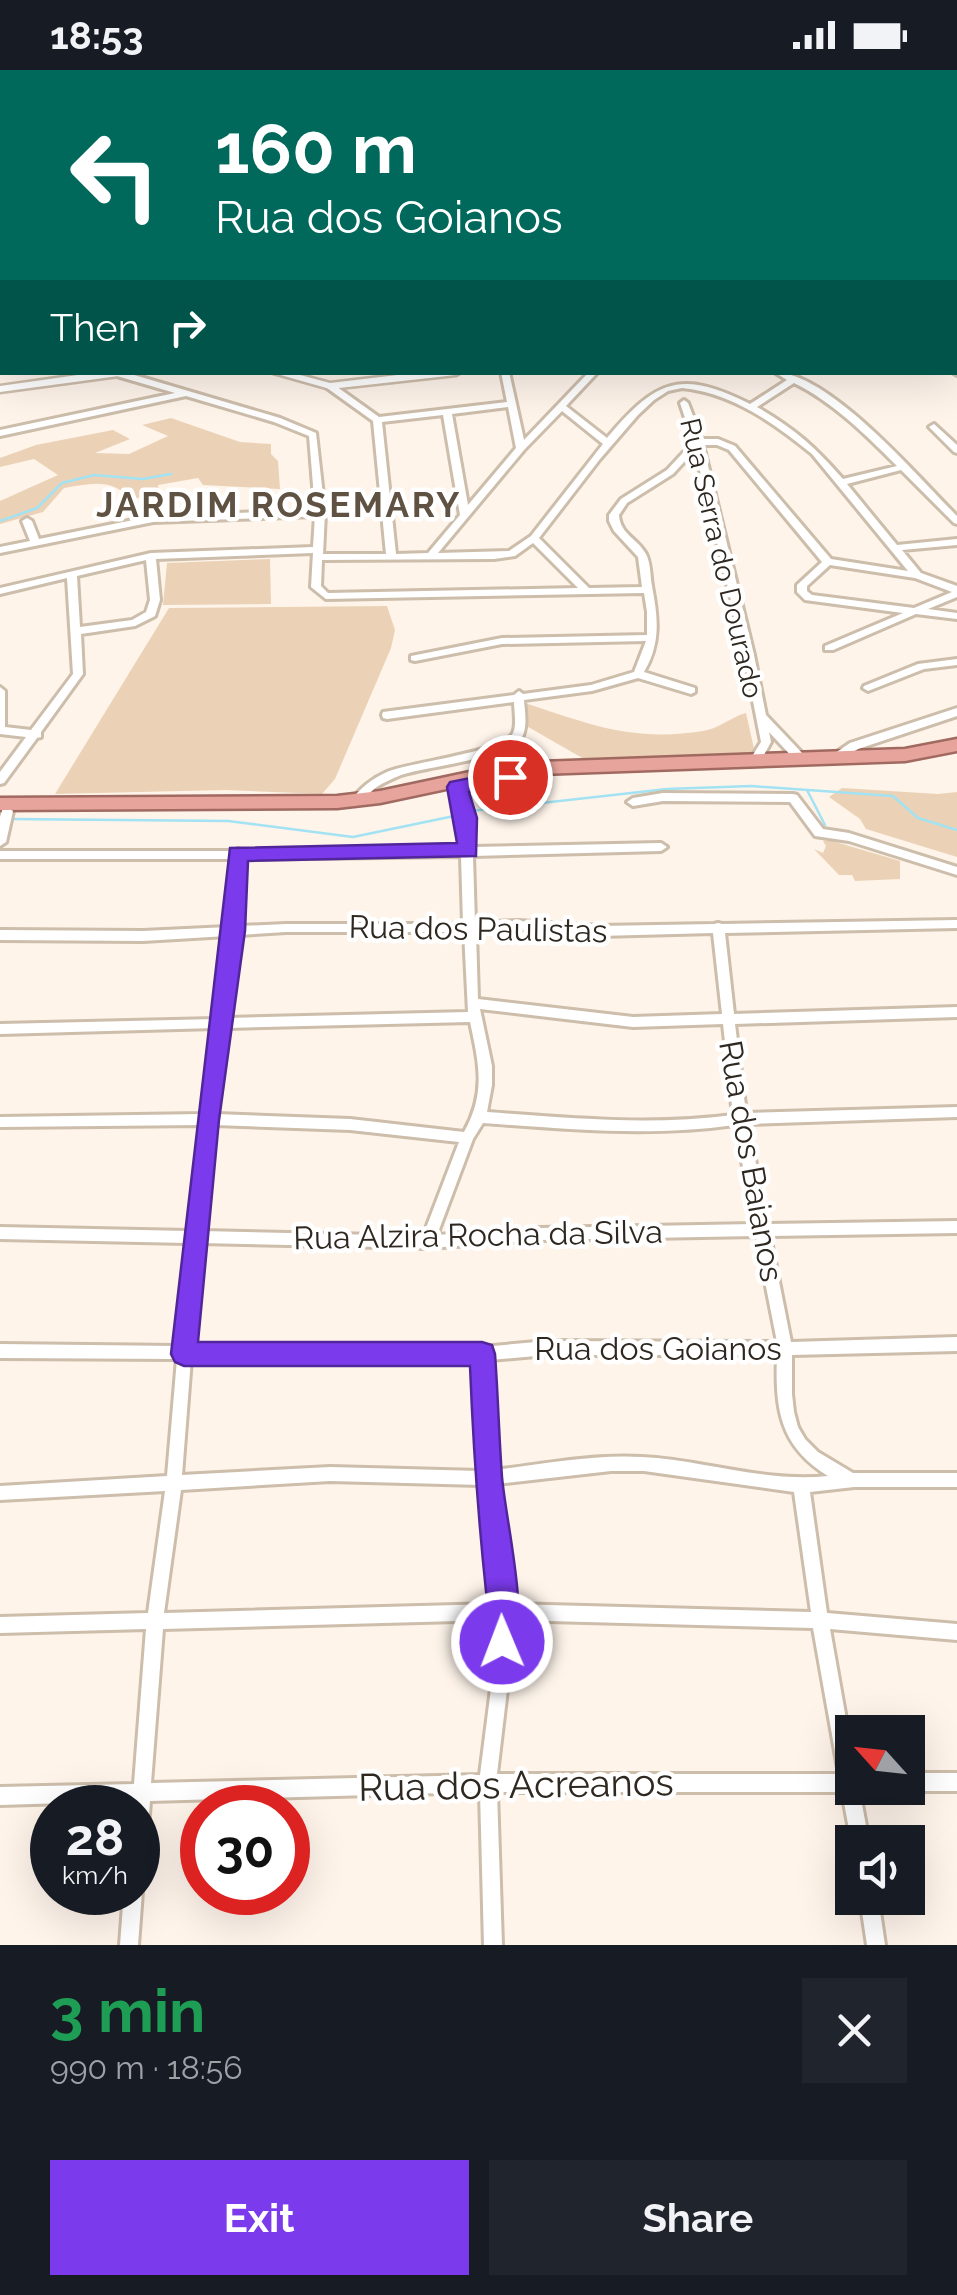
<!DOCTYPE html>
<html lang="en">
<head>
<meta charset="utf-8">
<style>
  :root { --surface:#171b24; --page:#20242c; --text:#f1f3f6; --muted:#9ea1a6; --accent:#7c3aed }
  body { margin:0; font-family:Raleway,sans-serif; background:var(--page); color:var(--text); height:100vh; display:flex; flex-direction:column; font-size:38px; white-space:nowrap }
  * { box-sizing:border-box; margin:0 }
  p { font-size:32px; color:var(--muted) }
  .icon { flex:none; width:55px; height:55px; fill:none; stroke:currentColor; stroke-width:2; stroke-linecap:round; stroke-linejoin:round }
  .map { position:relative; height:1875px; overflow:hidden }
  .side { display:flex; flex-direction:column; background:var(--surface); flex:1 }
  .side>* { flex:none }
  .hud { position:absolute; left:0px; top:0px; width:958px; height:305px; box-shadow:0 10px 40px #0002; background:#00695c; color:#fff; overflow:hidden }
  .needle { width:65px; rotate:297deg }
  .fabs { position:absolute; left:835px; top:1645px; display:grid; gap:20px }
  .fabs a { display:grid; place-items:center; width:90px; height:90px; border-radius:0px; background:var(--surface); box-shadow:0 10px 40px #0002; font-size:50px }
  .speed { position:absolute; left:30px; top:1715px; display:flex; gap:20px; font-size:50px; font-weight:700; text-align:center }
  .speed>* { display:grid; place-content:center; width:130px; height:130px; border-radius:50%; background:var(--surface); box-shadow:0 10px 40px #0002; line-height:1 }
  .speed small { font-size:25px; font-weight:400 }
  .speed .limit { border:15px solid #d22; background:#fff; color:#111 }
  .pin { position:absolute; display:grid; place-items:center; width:85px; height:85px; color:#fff; margin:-42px; border:5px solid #fff; border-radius:50%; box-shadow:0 2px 10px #0007 }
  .me { position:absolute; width:110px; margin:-55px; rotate:359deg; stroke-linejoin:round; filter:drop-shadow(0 0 8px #0008) }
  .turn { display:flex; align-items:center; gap:35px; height:210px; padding:0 50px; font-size:45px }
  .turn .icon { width:130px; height:130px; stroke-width:2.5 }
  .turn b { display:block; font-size:70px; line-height:85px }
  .then { display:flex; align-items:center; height:95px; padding:0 50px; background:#0003; gap:20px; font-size:38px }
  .round { display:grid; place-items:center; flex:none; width:105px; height:105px; border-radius:0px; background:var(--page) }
  .headline { display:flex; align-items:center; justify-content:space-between; height:170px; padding:0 50px }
  h1 { font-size:60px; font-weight:700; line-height:75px; color:#1e9e55 }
  .cta { display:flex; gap:20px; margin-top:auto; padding:20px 50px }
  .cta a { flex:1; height:115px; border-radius:0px; background:var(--accent); color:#fff; font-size:40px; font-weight:700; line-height:115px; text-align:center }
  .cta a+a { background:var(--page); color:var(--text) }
  .status { display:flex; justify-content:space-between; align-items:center; height:70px; padding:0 50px; background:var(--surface); direction:ltr }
  .status svg { height:28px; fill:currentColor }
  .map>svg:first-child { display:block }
  .green { fill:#ebd2b6 }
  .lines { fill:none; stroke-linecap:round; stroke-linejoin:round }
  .stream { stroke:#a2e2f2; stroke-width:2.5 }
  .minor-casing { stroke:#cdbdab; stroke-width:6 }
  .tertiary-casing { stroke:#cdbdab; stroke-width:5 }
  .trunk-casing { stroke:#a16a61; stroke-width:5 }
  .minor { fill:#fff; fill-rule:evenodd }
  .tertiary { fill:#fff; fill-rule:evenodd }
  .trunk { fill:#e6a49c; fill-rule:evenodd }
  .route { fill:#7c3aed; stroke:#51269a; stroke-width:2.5 }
  .labels { text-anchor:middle; stroke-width:9; stroke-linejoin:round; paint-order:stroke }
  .far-street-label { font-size:28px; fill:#2e2821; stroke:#fff }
  .street-label { font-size:32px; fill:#2e2821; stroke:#fff }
  .far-district-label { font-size:35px; font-weight:bold; letter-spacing:2.5px; fill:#605243; stroke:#fff }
  .near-street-label { font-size:38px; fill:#2e2821; stroke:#fff }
</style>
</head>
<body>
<div class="status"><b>18:53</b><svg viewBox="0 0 49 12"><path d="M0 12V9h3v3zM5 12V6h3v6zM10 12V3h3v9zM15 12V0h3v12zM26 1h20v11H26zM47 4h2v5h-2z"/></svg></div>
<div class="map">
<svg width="957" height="1875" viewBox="0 0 957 1875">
  <rect width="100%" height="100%" fill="#fef4ea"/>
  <!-- green -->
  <g class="green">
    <path d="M171 348 240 372 271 374V384L278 391 280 419 203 415 198 408 158 415 159 425 130 429C112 407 89 414 64 418L43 442 0 454V431L58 405 34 389 0 397V388L36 375 113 360 130 369 95 383 129 384 168 366 142 355Z"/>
    <path d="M270 489 271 534 163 535 167 493Z"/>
    <path d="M387 536 395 560 391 578 335 709 322 724 226 720 55 724 169 538Z"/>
    <path d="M528 634C591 655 635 672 703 661 718 659 731 647 746 643L755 683 584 689 523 654 521 640Z"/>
    <path d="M842 718 938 724 957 722V787L866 759 860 749 829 727Z"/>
    <path d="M829 770 900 791V809L855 811 852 805H839L814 779 823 783 826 776 823 771Z"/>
  </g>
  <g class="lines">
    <!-- stream -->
    <g class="stream">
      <path d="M0 451 37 438 62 413 94 405 143 409 171 404"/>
      <path d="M807 720 825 755"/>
      <path d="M471 741 667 719 751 716 893 726 918 748 957 760"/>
      <path d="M10 749 228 751 353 767 459 745"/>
    </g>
    <!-- minor casing -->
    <g class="minor-casing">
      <g id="minor">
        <path d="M159 0H165V1L160 2Z"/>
        <path d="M302 0H310L307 2H300Z"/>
        <path d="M414 0H426L429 2H419Z"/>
        <path d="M464 0H472L469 2H462Z"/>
        <path d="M533 0H546L549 2H538Z"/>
        <path d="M577 0H596L590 2H574Z"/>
        <path d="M652 0H662L658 2H650Z"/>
        <path d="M690 0H703L706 2H695Z"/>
        <path d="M813 0H841C835 4 819 4 813 0Z"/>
        <path d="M0 7H2V11L0 12Z"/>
        <rect x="955" y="12" width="2" height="4"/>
        <rect x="955" y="24" width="2" height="5"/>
        <rect x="0" y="46" width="2" height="6"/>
        <rect x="955" y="50" width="2" height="4"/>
        <rect x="955" y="76" width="2" height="6"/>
        <rect x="955" y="132" width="2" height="6"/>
        <rect x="0" y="156" width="2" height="5"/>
        <rect x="0" y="168" width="2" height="4"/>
        <rect x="955" y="168" width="2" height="7"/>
        <rect x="0" y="204" width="2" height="4"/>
        <rect x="955" y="227" width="2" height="6"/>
        <path d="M0 243 2 244V248L0 249Z"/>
        <path d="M2 285V291L0 292V286Z"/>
        <path d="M955 298 957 299V305L952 302H955Z"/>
        <path d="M117 302H124L280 348 316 363 325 443 323 484H386L373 351 327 318V314H333L379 347 507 332 501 302H509L524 370 589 302H598L566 336 607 368C656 310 680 299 750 334L787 310 774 302C829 302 918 407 957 446V454L954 453 901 400 847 414 897 475 957 469V475L902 480 921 503 957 516V527L928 539 957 543V549L916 544 833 580H825V576L903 543 805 530 797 522V515L822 492 729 380 717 375H703L754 585 766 645 804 685 806 688 804 691H796L769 662 771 672 759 694 755 695 749 691 761 672 744 585 695 380 673 404 627 433 619 445C620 464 637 468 646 484 651 494 650 505 652 516 658 548 661 573 644 602L695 618V622L691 624 638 608 592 621 524 630C525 643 528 658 521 669 506 689 428 696 401 705 392 709 381 713 373 720 367 725 363 731 356 735L350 731C361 718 371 709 387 702 411 692 504 682 513 663 517 655 514 641 514 632L387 649 383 648 382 645 383 642 514 625 519 621 523 624 591 615 634 602 646 571 502 574 415 591 411 590V586L502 568 647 565V542L644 523 326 529 311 517 313 483 156 489 160 530 155 546 135 556 81 564 83 604 41 662V667L37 668 4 713 0 714V702L26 667 0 664V617L5 621V657L31 660 73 604 67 508 0 524V518L151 483 313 477 315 446 153 452 0 483V477L30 471 22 451 27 448 32 451 39 469 153 446 315 440 309 366 274 352 186 326 0 366V360L175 323 117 306ZM794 313C833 332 866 365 897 396L843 409C815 377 794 358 757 337ZM682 318C732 323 774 353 812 384L908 501 831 489 735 376 718 369H702L688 333 684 330 680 333 693 372 667 400 621 429 609 445V451L614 461 638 487 642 517 589 518 539 468 600 389 638 345 654 330 668 321ZM508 337 516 378 468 435 452 344ZM562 341 603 374 531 466 509 481 438 483 524 380ZM443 345 460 445 428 483 396 484 382 352ZM533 473 578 518 328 523 321 516 322 490 494 489 515 486ZM146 490 150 530 146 542 132 550 80 557 77 506ZM830 495 915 508 952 522 914 538 812 525 807 521V516Z"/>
        <path d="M934 354 957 375V383L954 382 929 357Z"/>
        <path d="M957 589V595L924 599 868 621 863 618 864 616 918 594Z"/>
        <path d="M957 638V646L858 679 838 691H830L828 688 850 673Z"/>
        <path d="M457 713C473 727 472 757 473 777L661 773 667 777 661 781 473 786 475 853 518 851 599 856 714 854 718 853 722 854 957 850V858L725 863 734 944 957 937V947L735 954 746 1043 957 1037V1047L748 1054 768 1154 957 1151V1163L770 1166 791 1272 957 1267V1281L792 1285V1324L794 1342 798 1357 805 1369 818 1382 853 1403H957V1417H854L810 1422 827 1543 957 1554V1570L830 1559 852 1683V1718H859L869 1772H852V1775L842 1722H497L502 1875H484L480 1722 150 1731 147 1772 144 1778 138 1781V1738H132L133 1731 0 1735V1717L134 1714 146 1559 0 1563V1547L148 1543 165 1421 0 1430V1416L167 1406 177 1289 0 1288V1274L178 1276 187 1173 0 1169V1157L188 1161 202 1055 0 1057V1047L203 1044 215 958 0 964V954L216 949 227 866 143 871 0 870V860L143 861 228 857 232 789H0V781H233L238 779 243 781 461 778 460 748 451 717ZM461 786 463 854H286L240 856 243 789ZM518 859 599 866 713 863 722 944 633 947 478 929 476 862ZM286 862H464L468 942 229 948 239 865ZM480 939 633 957 723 954 733 1045C650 1056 569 1048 487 1042L492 1015V996ZM470 952C479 994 486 1023 464 1062L350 1049 217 1044 228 958ZM483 1053C569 1059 648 1067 735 1055L754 1154 540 1158 437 1165 473 1069ZM215 1055 350 1060 459 1072 423 1166 202 1161ZM756 1166 777 1272 547 1271 482 1277 192 1276 200 1173 428 1178 540 1170ZM547 1285H777C775 1338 779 1376 828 1406 766 1413 704 1390 642 1387 594 1384 543 1394 495 1400L490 1290ZM191 1289 475 1291 480 1401 330 1397 182 1405ZM611 1401H644L794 1422 811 1542 510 1534 496 1414ZM330 1411 481 1415 494 1534 164 1543 181 1420ZM495 1550 493 1603 480 1705 151 1713 163 1559ZM511 1550 813 1558 839 1704H497L509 1603Z"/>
        <path d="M663 723 793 724 797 725 823 759 849 763 957 797V805L849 771 815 766 790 732 663 731 633 736 627 732 633 728Z"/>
        <path d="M7 737 13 741 6 772 0 776V747L3 738Z"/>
        <path d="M908 1703H957V1721H908L902 1718H908Z"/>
        <path d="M138 1815 142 1822 138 1875H120L124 1822H138Z"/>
        <path d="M860 1828H878L885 1875H867Z"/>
      </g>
    </g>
    <!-- tertiary casing -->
    <g class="tertiary-casing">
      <g id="tertiary">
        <path d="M957 42V48L955 49V43Z"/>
        <path d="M99 302H131L126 305 0 322V316Z"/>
        <path d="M270 302H289L330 313 423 302H461L456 305 330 319Z"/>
      </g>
    </g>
    <!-- trunk casing -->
    <g class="trunk-casing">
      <path id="trunk" d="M957 669V681L905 691 512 705 380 733 337 738 0 740V728L337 726 380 721 512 693 905 679Z"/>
    </g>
    <!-- minor -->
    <use href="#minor" class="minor"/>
    <!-- tertiary -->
    <use href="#tertiary" class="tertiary"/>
    <!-- trunk -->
    <use href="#trunk" class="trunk"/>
  </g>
  <!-- route -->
  <path class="route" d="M510 700 520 707 517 712 469 722 477 748 476 786 248 791 245 861 219 1050 198 1272H482L492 1275 495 1284C498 1325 499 1366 502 1407 506 1452 529 1545 513 1583L502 1587 492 1583C484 1565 489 1541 486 1521 478 1446 473 1371 470 1296H184L175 1292 171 1284 230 778 457 773 447 717 450 712Z"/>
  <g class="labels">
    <!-- far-street labels -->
    <g class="far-street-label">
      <text transform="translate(722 488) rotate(77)" y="10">Rua Serra do Dourado</text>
    </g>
    <!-- street labels -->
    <g class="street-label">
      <text transform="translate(478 859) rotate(1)" y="11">Rua dos Paulistas</text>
      <text transform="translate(751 1091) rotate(80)" y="11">Rua dos Baianos</text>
      <text transform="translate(478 1165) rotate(-1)" y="11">Rua Alzira Rocha da Silva</text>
      <text x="658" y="1290">Rua dos Goianos</text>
    </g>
    <!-- far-district labels -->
    <g class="far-district-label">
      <text x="279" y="447">JARDIM ROSEMARY</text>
    </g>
    <!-- near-street labels -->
    <g class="near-street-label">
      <text transform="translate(516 1715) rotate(-1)" y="13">Rua dos Acreanos</text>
    </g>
  </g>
</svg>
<div class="fabs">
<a><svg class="needle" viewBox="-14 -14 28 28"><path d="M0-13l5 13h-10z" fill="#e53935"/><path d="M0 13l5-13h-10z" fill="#9ea1a6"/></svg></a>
<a><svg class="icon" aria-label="sound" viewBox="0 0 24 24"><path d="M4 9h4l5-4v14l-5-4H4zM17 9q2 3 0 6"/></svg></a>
</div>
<div class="speed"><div>28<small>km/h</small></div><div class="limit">30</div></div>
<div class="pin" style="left:510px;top:707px;background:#d93025"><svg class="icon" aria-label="arrive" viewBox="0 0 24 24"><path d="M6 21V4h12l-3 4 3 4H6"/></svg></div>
<svg class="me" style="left:502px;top:1572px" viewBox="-20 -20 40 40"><circle r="17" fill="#7c3aed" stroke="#fff" stroke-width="3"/><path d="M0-11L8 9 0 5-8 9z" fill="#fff"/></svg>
<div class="hud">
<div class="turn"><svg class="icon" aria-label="left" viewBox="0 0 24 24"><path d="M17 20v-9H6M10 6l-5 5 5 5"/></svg><div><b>160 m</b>Rua dos Goianos</div></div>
<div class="then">Then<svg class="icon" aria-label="right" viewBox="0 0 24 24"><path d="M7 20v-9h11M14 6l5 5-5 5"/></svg></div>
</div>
</div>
<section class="side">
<div class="headline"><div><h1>3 min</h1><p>990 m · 18:56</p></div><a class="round"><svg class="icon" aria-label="close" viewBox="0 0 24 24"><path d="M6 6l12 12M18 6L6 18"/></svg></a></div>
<div class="cta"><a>Exit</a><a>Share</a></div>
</section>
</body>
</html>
